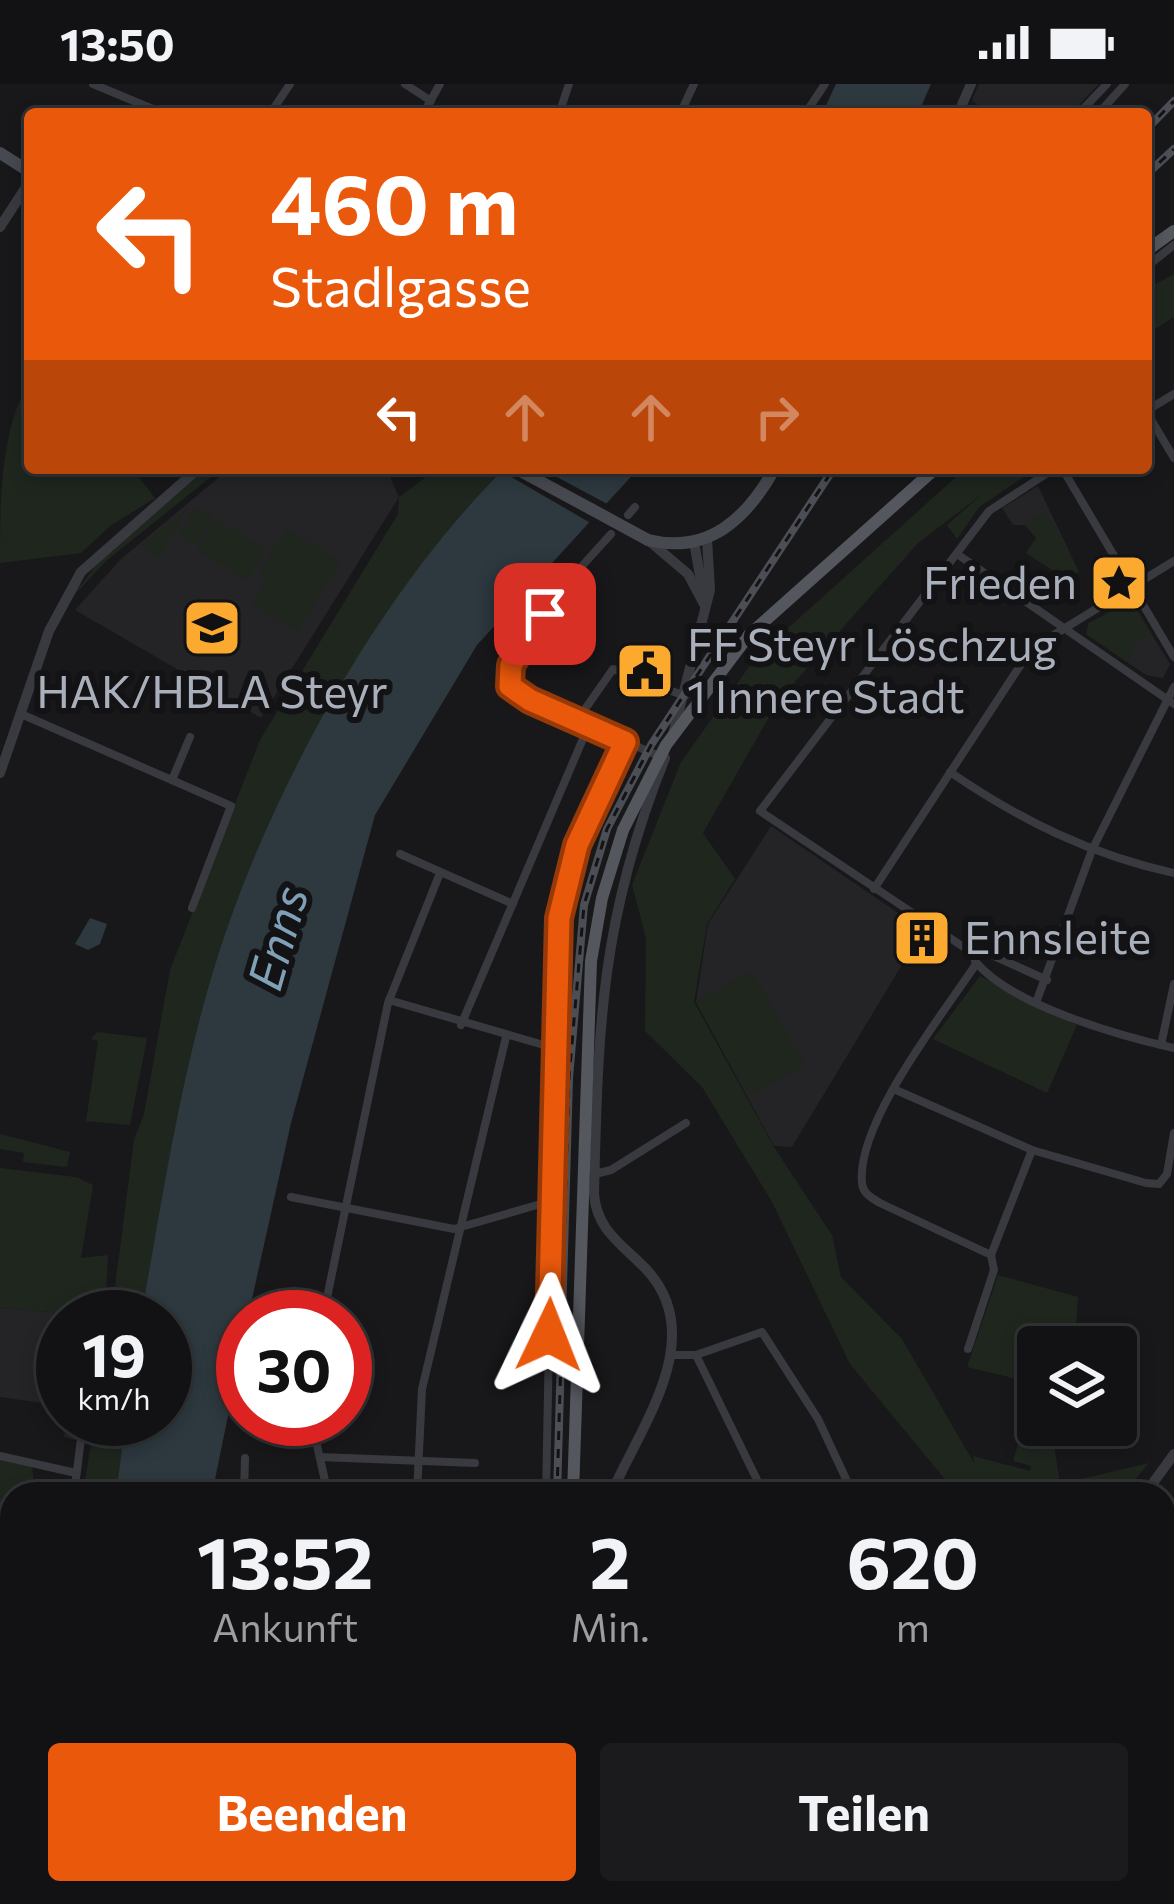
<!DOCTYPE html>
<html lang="de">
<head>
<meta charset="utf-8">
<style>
  :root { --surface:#121214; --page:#1b1b1d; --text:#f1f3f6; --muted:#9c9ea0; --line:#313234; --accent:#ea580c }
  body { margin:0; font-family:Commissioner,sans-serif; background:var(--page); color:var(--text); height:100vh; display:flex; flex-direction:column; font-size:45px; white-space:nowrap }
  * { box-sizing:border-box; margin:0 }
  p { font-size:39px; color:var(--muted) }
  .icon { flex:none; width:66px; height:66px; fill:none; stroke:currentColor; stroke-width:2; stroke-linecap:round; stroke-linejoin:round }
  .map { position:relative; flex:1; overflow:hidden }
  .panel { position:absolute; left:0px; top:1398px; width:1176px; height:423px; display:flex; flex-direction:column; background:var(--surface); border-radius:36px 36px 0 0; box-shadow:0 6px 18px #0003,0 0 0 3px var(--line) }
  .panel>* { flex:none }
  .hud { position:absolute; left:24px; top:24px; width:1128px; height:366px; border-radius:12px; box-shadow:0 6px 18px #0003,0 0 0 3px var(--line); background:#ea580c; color:#fff; overflow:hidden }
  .fabs { position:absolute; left:1017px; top:1242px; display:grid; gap:24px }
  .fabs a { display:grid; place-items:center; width:120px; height:120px; border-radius:12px; background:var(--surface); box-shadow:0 6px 18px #0003,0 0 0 3px var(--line); font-size:60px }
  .speed { position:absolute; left:36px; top:1206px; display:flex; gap:24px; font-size:60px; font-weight:700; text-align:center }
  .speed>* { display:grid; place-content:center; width:156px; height:156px; border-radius:50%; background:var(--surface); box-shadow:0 6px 18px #0003,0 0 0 3px var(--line); line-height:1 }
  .speed small { font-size:30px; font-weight:400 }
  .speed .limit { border:18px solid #d22; background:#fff; color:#111 }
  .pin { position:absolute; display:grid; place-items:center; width:102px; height:102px; color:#fff; margin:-51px; border-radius:24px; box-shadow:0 6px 18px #0006 }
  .me { position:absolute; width:132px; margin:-66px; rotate:2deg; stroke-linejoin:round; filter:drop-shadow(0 0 9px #0008) }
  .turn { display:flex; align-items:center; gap:42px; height:252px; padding:0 48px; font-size:54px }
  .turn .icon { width:156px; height:156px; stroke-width:2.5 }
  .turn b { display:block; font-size:84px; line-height:102px }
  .lanes { display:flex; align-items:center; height:114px; padding:0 48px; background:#0003; justify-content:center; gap:60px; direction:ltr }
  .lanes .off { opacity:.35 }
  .eta { display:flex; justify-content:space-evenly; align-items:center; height:204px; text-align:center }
  .eta b { font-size:72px; font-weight:700; line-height:84px }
  .button { display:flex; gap:24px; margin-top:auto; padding:24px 48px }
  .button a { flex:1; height:138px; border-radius:12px; background:var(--accent); color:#fff; font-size:48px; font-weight:700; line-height:138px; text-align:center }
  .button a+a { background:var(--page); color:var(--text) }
  .status { display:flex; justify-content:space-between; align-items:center; height:84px; padding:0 60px; background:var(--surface); direction:ltr }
  .status svg { height:33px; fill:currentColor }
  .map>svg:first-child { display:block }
  .built { fill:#242427 }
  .green { fill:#1e261e }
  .water { fill:#2d383f }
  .pier { fill:#18181a }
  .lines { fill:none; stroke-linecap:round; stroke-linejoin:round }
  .stream { stroke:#2d383f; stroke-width:3 }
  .minor { stroke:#393a40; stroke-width:8 }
  .tertiary { stroke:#393a40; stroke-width:10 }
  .secondary { stroke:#474950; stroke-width:12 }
  .primary { stroke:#55575f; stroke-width:12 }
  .rail-casing { stroke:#4c4e55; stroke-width:8 }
  .rail { stroke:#131315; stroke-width:3; stroke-dasharray:9; stroke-linecap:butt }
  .secondary-bridge { stroke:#474950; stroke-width:12 }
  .primary-bridge { stroke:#55575f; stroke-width:12 }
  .route-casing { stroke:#983908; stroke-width:30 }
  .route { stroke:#ea580c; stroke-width:21 }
  .labels { text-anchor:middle; stroke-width:12; stroke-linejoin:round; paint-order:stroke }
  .poi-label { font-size:45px; fill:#aab0bb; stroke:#131315; text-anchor:start }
  .water-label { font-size:48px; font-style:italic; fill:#7fa0b7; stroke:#131315 }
</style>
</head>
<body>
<div class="status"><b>13:50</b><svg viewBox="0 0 49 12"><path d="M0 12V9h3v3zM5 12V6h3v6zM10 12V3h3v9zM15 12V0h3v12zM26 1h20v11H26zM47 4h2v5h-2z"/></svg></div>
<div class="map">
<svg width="1174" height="1820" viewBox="0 0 1174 1820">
  <rect width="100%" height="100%" fill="#18181a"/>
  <!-- built -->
  <g class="built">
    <path d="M979 0H1099L1070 30H987L972 16Z"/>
    <path d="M230 384H386L399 413 261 634 75 526 120 476Z"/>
    <path d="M1038 402 1079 488 1065 494 1026 469 1036 454 1025 441H1013L1002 424Z"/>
    <path d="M1131 517 1170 580 1163 594 1146 591 1086 550 1089 539Z"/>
    <path d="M771 742 923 846 792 1063 774 1062 696 918 708 840Z"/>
    <path d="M0 1224 105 1232 63 1233V1335H83L76 1356 64 1353 66 1339 55 1336 57 1321 0 1313Z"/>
  </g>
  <!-- green -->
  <g class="green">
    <path d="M1174 190V233L1146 251V205Z"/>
    <path d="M30 296V384H132L155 414 110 442 81 469 0 479C0 417 0 346 30 296Z"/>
    <path d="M207 384H222L106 477 66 520 112 461Z"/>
    <path d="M438 384H488L498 391C379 525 285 680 225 850 183 972 167 1106 143 1233H111L134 1056 144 1030 170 886 260 656 398 430 399 413Z"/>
    <path d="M966 384H1037L979 423 957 455 947 441 981 411 918 459 778 617 703 749 735 795 707 840 694 918 774 1063 832 1151 841 1193 902 1255 974 1379 973 1372 1030 1387 1031 1382 1013 1377 1030 1320 1038 1322 1042 1341 1038 1358 1045 1341H1051L1060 1400 1149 1379 1123 1410H957L850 1280 772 1118 702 1003 645 947 646 854 632 801 681 678 756 573Z"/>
    <path d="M195 423 213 433 196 461 179 451Z"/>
    <path d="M186 426 159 474 141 461Z"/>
    <path d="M1046 429 1079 488 1065 494 1026 469 1037 454 1025 440Z"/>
    <path d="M215 435 266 465 247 497 197 466Z"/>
    <path d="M286 445 340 477 298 547 252 519 266 497 258 492Z"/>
    <path d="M1131 517 1153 552 1138 556 1127 578 1086 550 1089 539Z"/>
    <path d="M752 887 805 981 749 1012 696 918Z"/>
    <path d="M980 892 1077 941 1047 1009 933 955Z"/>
    <path d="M97 948 147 954 130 1041 86 1037 98 957 91 955Z"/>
    <path d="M0 1050 70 1068 67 1083 23 1078 24 1069 0 1065Z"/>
    <path d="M0 1084 76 1093 93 1101 81 1174 108 1171 105 1232 0 1224Z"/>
    <path d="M998 1191 1078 1213 1075 1263H1038V1300L967 1283Z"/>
    <path d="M95 1335H127L116 1410H83Z"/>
    <path d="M0 1375 32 1381 34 1398 52 1406 51 1410H12V1446L0 1443Z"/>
    <path d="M1164 1439H1174V1593L1164 1592Z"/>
  </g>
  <!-- water -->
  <g class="water">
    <path d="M836 0H931L918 30H822Z"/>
    <path d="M505 384H639L477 561 375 731 291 1039 248 1233H243V1259L212 1410H116L126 1335H165V1233H141C164 1106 183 973 225 850 281 688 383 505 505 384Z"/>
    <path d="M90 834 107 840 100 860 88 866 75 860Z"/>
    <path d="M130 1809H232L235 1820H133Z"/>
  </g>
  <!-- pier -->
  <path class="pier" d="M496 384H540L611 422 594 441Z"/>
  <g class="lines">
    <!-- stream -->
    <path class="stream" d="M501 1816 511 1820"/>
    <!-- minor -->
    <g class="minor">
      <path d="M93 0 165 30"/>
      <path d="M405 0 431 17"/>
      <path d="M270 30 290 0"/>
      <path d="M423 30 440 0"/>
      <path d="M559 30 569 0"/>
      <path d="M680 30 694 0"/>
      <path d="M805 30 825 0"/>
      <path d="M1088 30 1085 23 1107 0"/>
      <path d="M1098 30 1125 0"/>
      <path d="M1146 183 1174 161"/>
      <path d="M1146 327 1174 374"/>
      <path d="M1146 327 1174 310"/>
      <path d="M1062 384 1174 573"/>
      <path d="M628 431 635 423"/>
      <path d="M611 450C584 480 509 558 508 598L530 616 659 672"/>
      <path d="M957 470 1174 620"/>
      <path d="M21 630 231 722 192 824"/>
      <path d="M576 638 613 585 685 612"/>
      <path d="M950 688C1020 736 1091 771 1174 789"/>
      <path d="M172 696 190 653"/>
      <path d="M400 770 513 820"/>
      <path d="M874 805 1031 565 1174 477"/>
      <path d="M975 877C1010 921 1120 952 1174 964"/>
      <path d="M976 880C943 930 856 1039 862 1099 863 1110 872 1114 880 1119L991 1171"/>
      <path d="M1047 896 985 868 974 870 760 727 989 427 1055 384"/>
      <path d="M389 916 554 964"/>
      <path d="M1037 916 1092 766 1174 603"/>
      <path d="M461 941 588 643"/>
      <path d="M1161 961 1174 900"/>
      <path d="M896 1006 1032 1066 1146 1099 1159 1100 1167 1090 1174 1049"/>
      <path d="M595 1090 611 1086 686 1039"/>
      <path d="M291 1113 454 1145 551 1117"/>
      <path d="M323 1233 388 919 440 789"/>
      <path d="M968 1265 994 1186 991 1171 1032 1066"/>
      <path d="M674 1271H696L762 1248 818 1335 853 1410"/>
      <path d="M696 1271 764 1410"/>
      <path d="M311 1335 328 1410"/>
      <path d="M0 1372 76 1389"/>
      <path d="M320 1373 475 1379"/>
      <path d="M74 1410 81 1355"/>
      <path d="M244 1410 245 1374"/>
      <path d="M417 1410 422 1305 506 953"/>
      <path d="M546 1410 557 855 577 761 625 658"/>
      <path d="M0 1482 12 1487"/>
      <path d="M0 1521 12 1526"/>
      <path d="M0 1637 12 1642"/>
      <path d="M0 1654 12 1660"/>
      <path d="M0 1718 12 1693"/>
      <path d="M255 1809 258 1820"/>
      <path d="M504 1809 525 1820"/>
      <path d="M780 1820 787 1809"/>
      <path d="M882 1820 890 1809"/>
      <path d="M997 1820 1006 1809"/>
      <path d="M1103 1820 1112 1809"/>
    </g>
    <!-- tertiary -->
    <g class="tertiary">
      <path d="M958 30 971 0"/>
      <path d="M0 143 30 97"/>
      <path d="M648 456 688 490 705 522"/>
      <path d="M694 458 703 508"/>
      <path d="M673 650 710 506 707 455"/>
      <path d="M0 689 49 547 81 488 199 384"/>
      <path d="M611 1410C640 1343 710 1253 646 1185 622 1160 597 1147 594 1110 598 942 601 833 665 674"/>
      <path d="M1145 1410 1174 1370"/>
      <path d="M737 1820V1809"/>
    </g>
    <!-- secondary -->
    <g class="secondary">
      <path d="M0 69 30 88"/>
      <path d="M515 384 591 425"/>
      <path d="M648 456C709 471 747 434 775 384"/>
    </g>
    <!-- primary -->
    <g class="primary">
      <path d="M1146 167 1174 147"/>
      <path d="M749 551 936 384"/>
      <path d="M573 1410 591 877 602 814 623 746"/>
      <path d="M486 1820 492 1809"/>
    </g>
    <!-- rail casing -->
    <g class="rail-casing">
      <g id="rail">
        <path d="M1146 46 1174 17"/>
        <path d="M1146 91 1174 65"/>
        <path d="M557 1410 569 994 584 821 607 745 651 661 834 384"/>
        <path d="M271 1820 304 1809"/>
      </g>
    </g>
    <!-- rail -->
    <use href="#rail" class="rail"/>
    <!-- secondary-bridge -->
    <path class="secondary-bridge" d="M591 425 648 456"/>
    <!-- primary-bridge -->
    <path class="primary-bridge" d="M623 746 666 661 749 551"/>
  </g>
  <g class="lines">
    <!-- route casing -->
    <g class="route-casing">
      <path id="route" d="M545 530 511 581 510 602 530 616 625 658 577 761 559 834 549 1251"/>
    </g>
    <!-- route -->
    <use href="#route" class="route"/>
  </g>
  <!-- icons -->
  <defs>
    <g id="sight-square" transform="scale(3)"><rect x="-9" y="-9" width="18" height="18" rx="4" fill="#fbaa2f" stroke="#131315"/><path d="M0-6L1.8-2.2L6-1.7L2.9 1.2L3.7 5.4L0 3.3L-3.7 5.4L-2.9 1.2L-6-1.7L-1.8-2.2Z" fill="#111"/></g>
    <g id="school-square" transform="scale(3)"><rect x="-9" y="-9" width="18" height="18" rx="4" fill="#fbaa2f" stroke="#131315"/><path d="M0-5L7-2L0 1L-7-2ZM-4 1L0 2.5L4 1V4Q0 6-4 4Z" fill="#111"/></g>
    <g id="civic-square" transform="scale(3)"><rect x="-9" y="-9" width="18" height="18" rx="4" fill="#fbaa2f" stroke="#131315"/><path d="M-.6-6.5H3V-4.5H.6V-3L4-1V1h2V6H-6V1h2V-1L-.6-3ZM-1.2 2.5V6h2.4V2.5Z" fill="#111"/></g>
    <g id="building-square" transform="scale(3)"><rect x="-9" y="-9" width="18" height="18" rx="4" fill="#fbaa2f" stroke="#131315"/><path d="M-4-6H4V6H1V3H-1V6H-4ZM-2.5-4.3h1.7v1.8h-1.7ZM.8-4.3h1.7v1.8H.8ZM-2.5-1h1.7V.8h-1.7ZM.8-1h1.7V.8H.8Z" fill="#111"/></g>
  </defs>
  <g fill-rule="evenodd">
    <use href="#sight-square" x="1119" y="499"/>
    <use href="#school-square" x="212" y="544"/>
    <use href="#civic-square" x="645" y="587"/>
    <use href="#building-square" x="922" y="854"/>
  </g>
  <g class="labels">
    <!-- poi labels -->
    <g class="poi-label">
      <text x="1077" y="515" text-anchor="end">Frieden</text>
      <text x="687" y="577">FF Steyr Löschzug<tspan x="687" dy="52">1 Innere Stadt</tspan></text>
      <text x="212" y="624" text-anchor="middle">HAK/HBLA Steyr</text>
      <text x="964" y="870">Ennsleite</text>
    </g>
    <!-- water labels -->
    <g class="water-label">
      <text transform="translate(278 854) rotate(-74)" y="17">Enns</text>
    </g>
  </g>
</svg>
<div class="fabs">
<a><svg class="icon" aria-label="layers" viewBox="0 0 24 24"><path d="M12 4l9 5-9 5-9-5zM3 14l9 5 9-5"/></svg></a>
</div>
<div class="speed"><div>19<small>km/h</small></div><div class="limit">30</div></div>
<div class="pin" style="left:545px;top:530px;background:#d93025"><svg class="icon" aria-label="arrive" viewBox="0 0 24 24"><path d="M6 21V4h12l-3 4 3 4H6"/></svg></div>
<svg class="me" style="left:549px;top:1251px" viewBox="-20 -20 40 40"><path d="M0-17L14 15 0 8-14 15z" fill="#ea580c" stroke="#fff" stroke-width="4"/></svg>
<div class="hud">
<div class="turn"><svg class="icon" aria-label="left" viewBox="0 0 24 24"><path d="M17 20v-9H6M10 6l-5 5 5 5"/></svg><div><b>460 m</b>Stadlgasse</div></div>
<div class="lanes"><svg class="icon" aria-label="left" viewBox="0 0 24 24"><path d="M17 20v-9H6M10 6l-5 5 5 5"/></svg><svg class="icon off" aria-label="ahead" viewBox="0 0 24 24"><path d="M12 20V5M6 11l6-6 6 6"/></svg><svg class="icon off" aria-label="ahead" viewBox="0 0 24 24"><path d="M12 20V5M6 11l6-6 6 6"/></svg><svg class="icon off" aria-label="right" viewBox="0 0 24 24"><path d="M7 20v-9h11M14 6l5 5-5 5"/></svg></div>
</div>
<section class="panel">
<div class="eta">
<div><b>13:52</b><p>Ankunft</p></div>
<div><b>2</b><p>Min.</p></div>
<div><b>620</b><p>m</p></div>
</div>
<div class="button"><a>Beenden</a><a>Teilen</a></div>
</section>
</div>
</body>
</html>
